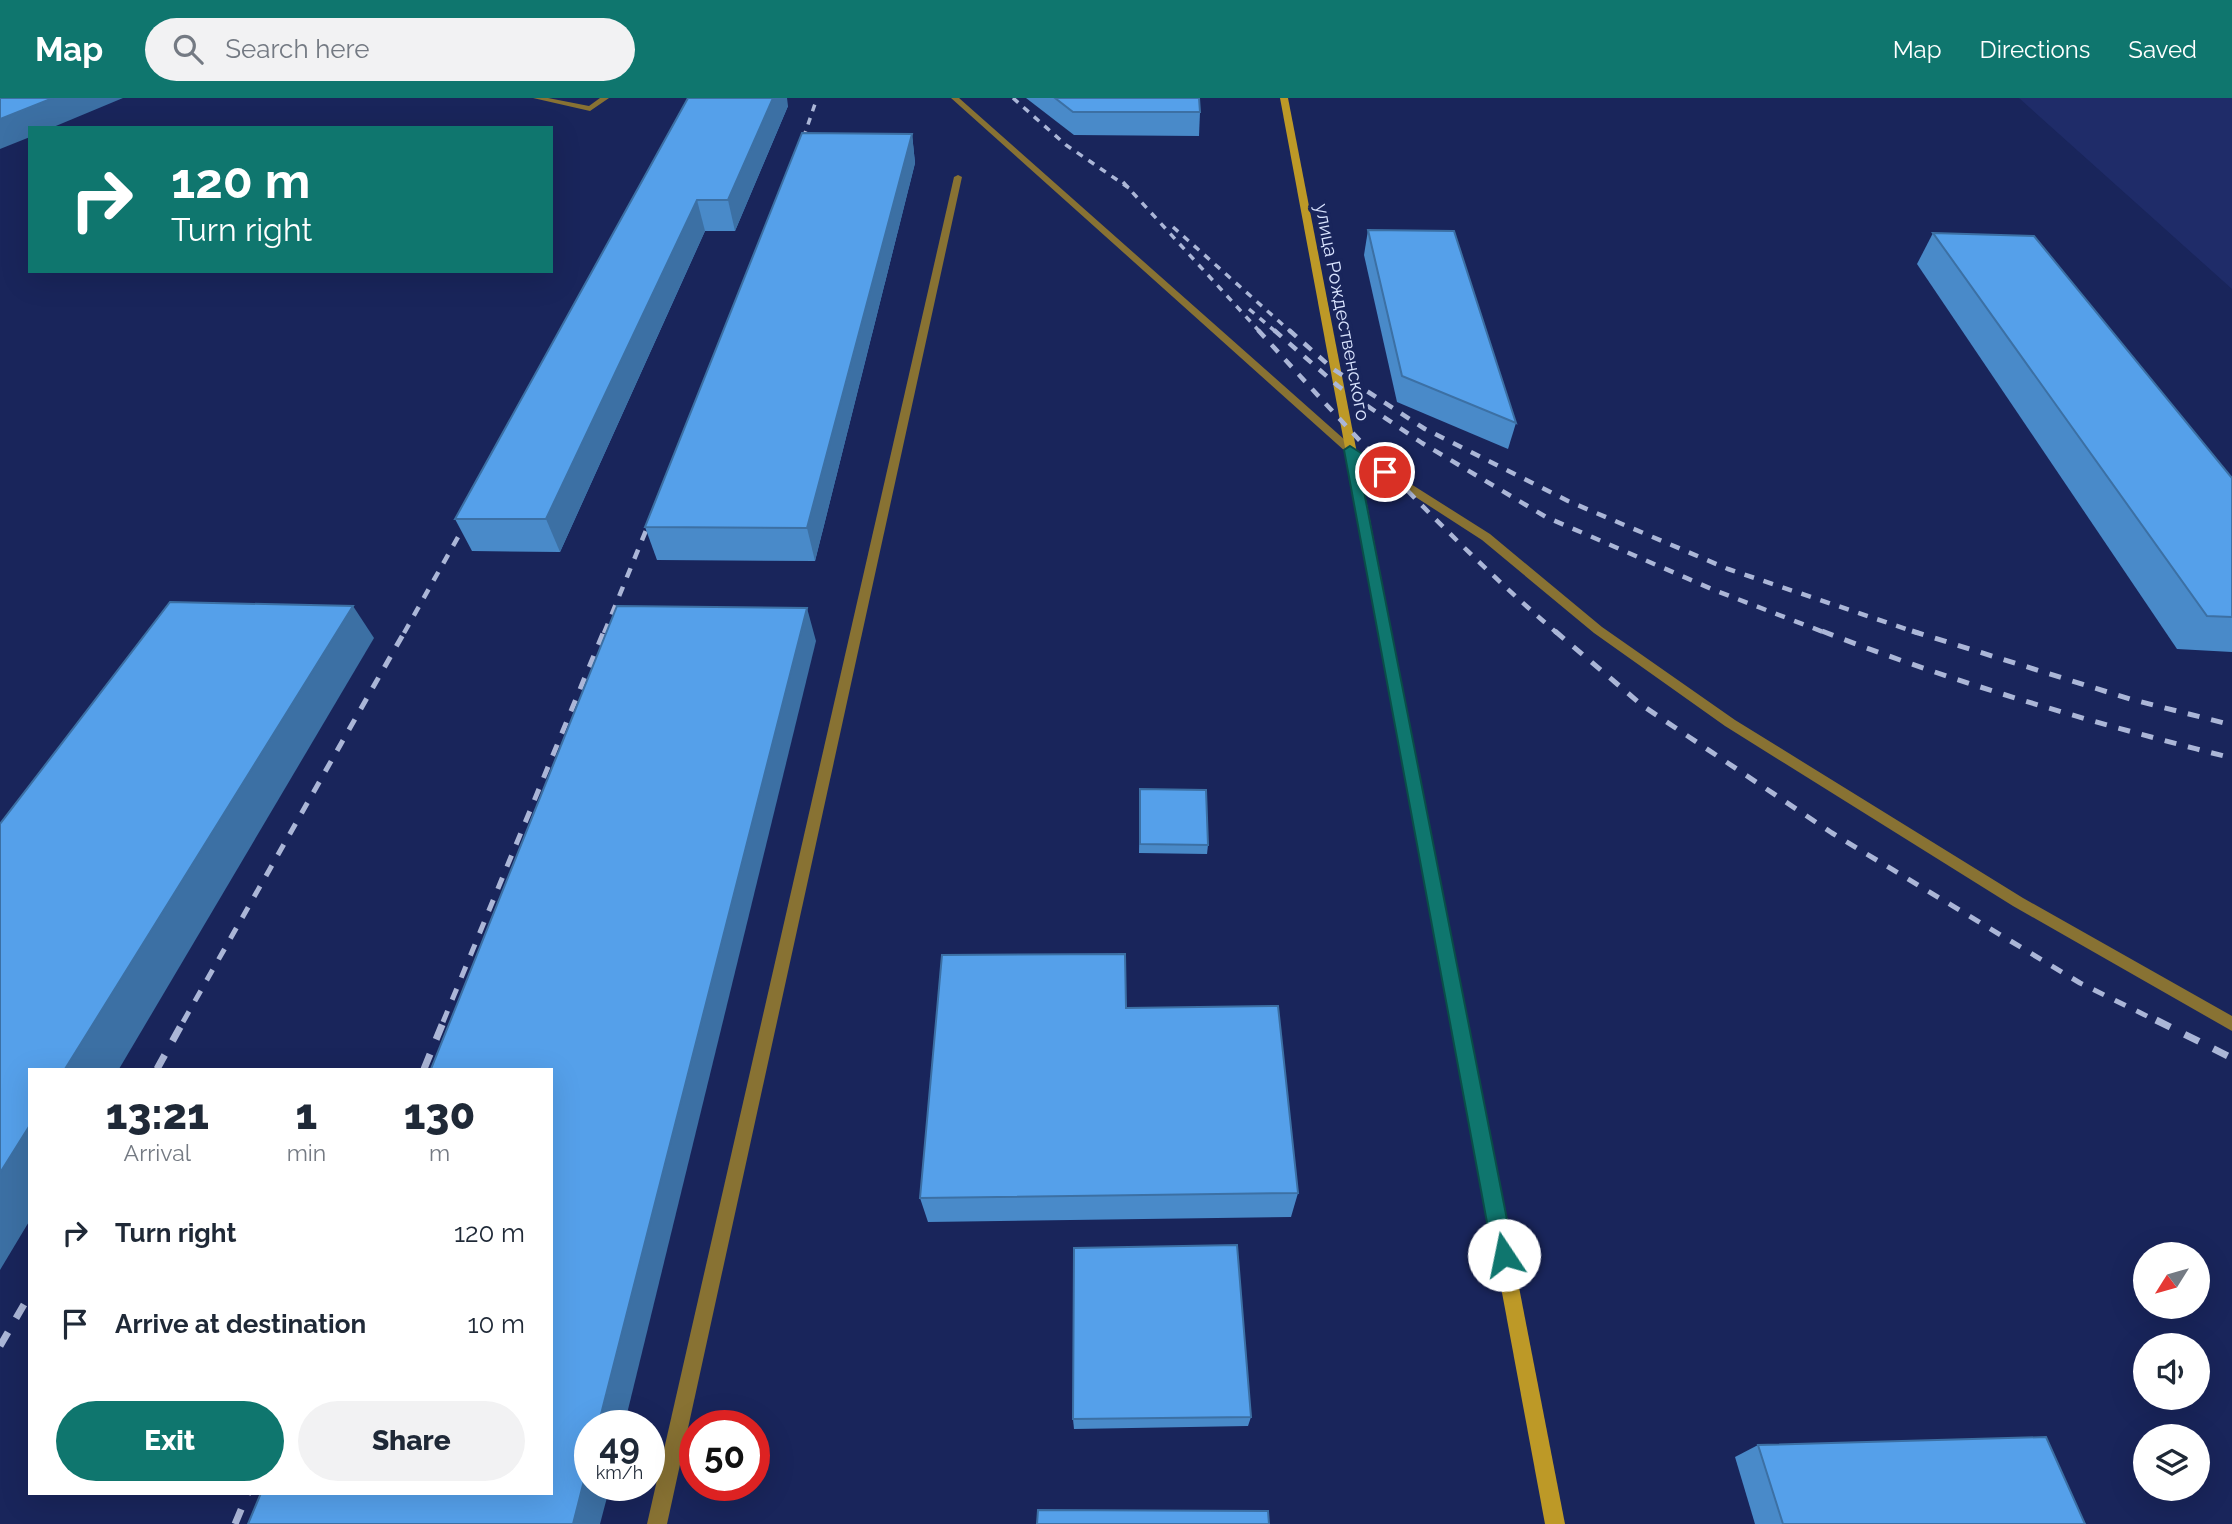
<!DOCTYPE html>
<html lang="en">
<head>
<meta charset="utf-8">
<style>
  :root { --surface:#fff; --page:#f2f2f3; --text:#1f2937; --muted:#747a83; --accent:#0f766e }
  body { margin:0; font-family:Raleway,sans-serif; background:var(--page); color:var(--text); height:100vh; display:flex; flex-direction:column; font-size:26px; white-space:nowrap }
  * { box-sizing:border-box; margin:0 }
  p { font-size:23px; color:var(--muted) }
  .icon { flex:none; width:38px; height:38px; fill:none; stroke:currentColor; stroke-width:2; stroke-linecap:round; stroke-linejoin:round }
  .map { position:relative; flex:1; overflow:hidden }
  .side { position:absolute; left:28px; top:970px; width:525px; height:427px; display:flex; flex-direction:column; background:var(--surface); border-radius:0px; box-shadow:0 7px 28px #0002 }
  .side>* { flex:none }
  .guide { position:absolute; left:28px; top:28px; width:525px; height:147px; border-radius:0px; box-shadow:0 7px 28px #0002; background:#0f766e; color:#fff; overflow:hidden }
  .needle { width:46px; rotate:233deg }
  .fabs { position:absolute; left:2133px; top:1144px; display:grid; gap:14px }
  .fabs a { display:grid; place-items:center; width:77px; height:77px; border-radius:50%; background:var(--surface); box-shadow:0 7px 28px #0002; font-size:35px }
  .speed { position:absolute; left:574px; top:1312px; display:flex; gap:14px; font-size:35px; font-weight:700; text-align:center }
  .speed>* { display:grid; place-content:center; width:91px; height:91px; border-radius:50%; background:var(--surface); box-shadow:0 7px 28px #0002; line-height:1 }
  .speed small { font-size:18px; font-weight:400 }
  .speed .limit { border:10px solid #d22; background:#fff; color:#111 }
  .pin { position:absolute; display:grid; place-items:center; width:60px; height:60px; color:#fff; margin:-30px; border:4px solid #fff; border-radius:50%; box-shadow:0 2px 7px #0007 }
  .me { position:absolute; width:77px; margin:-38px; rotate:349deg; stroke-linejoin:round; filter:drop-shadow(0 0 5px #0008) }
  .turn { display:flex; align-items:center; gap:24px; height:147px; padding:0 28px; font-size:32px }
  .turn .icon { width:91px; height:91px; stroke-width:2.5 }
  .turn b { display:block; font-size:49px; line-height:60px }
  .eta { display:flex; justify-content:space-evenly; align-items:center; height:119px; text-align:center }
  .eta b { font-size:42px; font-weight:800; line-height:49px }
  .button { display:flex; gap:14px; margin-top:auto; padding:14px 28px }
  .button a { flex:1; height:80px; border-radius:42px; background:var(--accent); color:#fff; font-size:28px; font-weight:800; line-height:80px; text-align:center }
  .button a+a { background:var(--page); color:var(--text) }
  ul { padding:0; list-style:none }
  li { display:flex; align-items:center; gap:21px; height:91px; padding:0 28px }
  li div { flex:1 }
  li b { display:block; font-size:26px }
  li em { font-style:normal }
  header { display:flex; align-items:center; gap:42px; box-sizing:border-box; height:98px; padding:0 35px; background:var(--accent); color:#fff }
  header strong { font-size:33px }
  nav { display:flex; gap:38px; margin-inline-start:auto; font-size:24px }
  .search { width:490px; height:63px; background:var(--page); display:flex; align-items:center; gap:18px; box-sizing:border-box; padding:0 24px; border-radius:38px; color:var(--muted); font-size:26px }
  .map>svg:first-child { display:block }
  .built { fill:#1f2c69 }
  .lines { fill:none; stroke-linecap:round; stroke-linejoin:round }
  .lane { fill:#887233; fill-rule:evenodd }
  .secondary { fill:#bd9927; fill-rule:evenodd }
  .rail-far3 { stroke:#abb6d7; stroke-width:3.5; stroke-dasharray:7 7; stroke-linecap:butt }
  .rail-far2 { stroke:#abb6d7; stroke-width:4.5; stroke-dasharray:10 10; stroke-linecap:butt }
  .rail-far1 { stroke:#abb6d7; stroke-width:5; stroke-dasharray:12 12; stroke-linecap:butt }
  .rail { stroke:#abb6d7; stroke-width:7; stroke-dasharray:16 16; stroke-linecap:butt }
  .wall { fill:#498ac9 }
  .shaded-wall { fill:#3c70a4 }
  .building { fill:#55a0ea; stroke:#3c70a4; stroke-width:2 }
  .route { fill:#0f766e; stroke:#0a4d48; stroke-width:2 }
  .labels { text-anchor:middle; stroke-width:7; stroke-linejoin:round; paint-order:stroke }
  .street-label { font-size:19px; fill:#d9e3fe; stroke:#19255b }
</style>
</head>
<body>
<header>
<strong>Map</strong>
<div class="search"><svg class="icon" aria-label="search" viewBox="0 0 24 24"><circle cx="10" cy="10" r="6"/><path d="M15 15l6 6"/></svg>Search here</div>
<nav><a>Map</a><a>Directions</a><a>Saved</a></nav>
</header>
<div class="map">
<svg width="2232" height="1426" viewBox="0 0 2232 1426">
  <rect width="100%" height="100%" fill="#19255b"/>
  <!-- built -->
  <path class="built" d="M2019 0H2232V191Z"/>
  <g class="lines">
    <!-- lane -->
    <g class="lane">
      <path d="M533 0H548L589 8 600 0H609L590 13Z"/>
      <path d="M951 0H959L1354 350 1490 436 1602 529 1735 622 2023 800 2232 918V933L2013 808 1725 628 1594 535 1482 442 1346 354Z"/>
      <path d="M958 77 962 79 667 1426H647L954 79Z"/>
    </g>
    <!-- secondary -->
    <path class="secondary" d="M1280 0H1288L1565 1426H1545Z"/>
    <!-- rail-far3 -->
    <g class="rail-far3">
      <path d="M1013 0 1066 47 1129 90"/>
      <path d="M799 53 817 0"/>
      <path d="M1123 84 1260 234"/>
      <path d="M1173 129 1291 234"/>
      <path d="M1249 211 1276 234"/>
    </g>
    <!-- rail-far2 -->
    <g class="rail-far2">
      <path d="M1258 232C1354 337 1450 443 1557 535"/>
      <path d="M1274 232 1338 288 1422 345 1546 419 1714 492 1826 535"/>
      <path d="M1289 232 1333 271 1425 331 1568 403 1728 471 1918 535"/>
      <path d="M404 535 471 416"/>
      <path d="M604 535 654 413"/>
    </g>
    <!-- rail-far1 -->
    <g class="rail-far1">
      <path d="M1555 533 1643 608 1832 735 2080 885 2159 924"/>
      <path d="M1822 533C1955 585 2093 625 2232 660"/>
      <path d="M1912 533 2130 601 2232 627"/>
      <path d="M183 924 405 533"/>
      <path d="M443 924 604 533"/>
    </g>
    <!-- rail -->
    <g class="rail">
      <path d="M2156 922 2232 960"/>
      <path d="M157 971 184 922"/>
      <path d="M424 971 444 922"/>
      <path d="M0 1248 30 1196"/>
      <path d="M235 1426 248 1395"/>
    </g>
  </g>
  <!-- wall -->
  <g class="wall">
    <path d="M688 0 788 8 735 133H705L560 454 472 453 455 421Z"/>
    <path d="M1026 0H1199L1200 14 1199 38 1074 37Z"/>
    <path d="M912 36 915 65 815 463 657 462 645 429Z"/>
    <path d="M1368 132 1516 325 1508 351 1397 304 1364 157Z"/>
    <path d="M1933 135 2232 380V554L2177 551 1917 166Z"/>
    <path d="M1140 691 1208 747 1207 756 1139 755Z"/>
    <path d="M1126 910 1298 1095 1291 1119 928 1124 920 1100Z"/>
    <path d="M1251 1319 1248 1328 1074 1331 1073 1321Z"/>
    <path d="M1758 1347 2085 1426H1755L1735 1359Z"/>
  </g>
  <!-- shaded-wall -->
  <g class="shaded-wall">
    <path d="M53 0H123L51 30H30V39L0 51V21Z"/>
    <path d="M773 0H787L788 8 735 133 728 102Z"/>
    <path d="M912 36 915 65 815 463 807 430Z"/>
    <path d="M697 102 705 133 560 454 546 421Z"/>
    <path d="M353 508 374 540 119 971H65Z"/>
    <path d="M807 510 816 543 624 1328H598Z"/>
    <path d="M30 1027V1122L0 1172V1075Z"/>
    <path d="M590 1359V1388H610L600 1426H573Z"/>
  </g>
  <!-- building -->
  <g class="building">
    <path d="M0 0H53L0 21Z"/>
    <path d="M688 0H773L728 102H697L546 421H455Z"/>
    <path d="M1055 0H1199L1200 14H1073Z"/>
    <path d="M802 35 912 36 807 430 645 429Z"/>
    <path d="M1368 132 1454 133 1516 325 1402 278Z"/>
    <path d="M1933 135 2034 138 2232 380V519L2207 518Z"/>
    <path d="M170 504 353 508 65 971H30V1027L0 1075V726Z"/>
    <path d="M617 508 807 510 598 1328H590V1359L573 1426H248L261 1395H551V971H431Z"/>
    <path d="M1140 691 1206 692 1208 747 1140 746Z"/>
    <path d="M1125 856 1126 910 1278 908 1298 1095 920 1100 942 857Z"/>
    <path d="M1237 1147 1251 1319 1073 1321 1074 1150Z"/>
    <path d="M2046 1339 2085 1426H1783L1758 1347Z"/>
    <path d="M1038 1412 1268 1413 1269 1426H1037Z"/>
  </g>
  <!-- route -->
  <path class="route" d="M1350 348 1391 374 1389 377H1381L1358 363 1514 1157 1511 1165 1504 1168 1496 1165 1493 1157 1344 352Z"/>
  <g class="labels">
    <!-- street labels -->
    <g class="street-label">
      <text transform="translate(1343 214) rotate(79)" y="7">улица Рождественского</text>
    </g>
  </g>
</svg>
<div class="fabs">
<a><svg class="needle" viewBox="-14 -14 28 28"><path d="M0-13l5 13h-10z" fill="#e53935"/><path d="M0 13l5-13h-10z" fill="#747a83"/></svg></a>
<a><svg class="icon" aria-label="sound" viewBox="0 0 24 24"><path d="M4 9h4l5-4v14l-5-4H4zM17 9q2 3 0 6"/></svg></a>
<a><svg class="icon" aria-label="layers" viewBox="0 0 24 24"><path d="M12 4l9 5-9 5-9-5zM3 14l9 5 9-5"/></svg></a>
</div>
<div class="speed"><div>49<small>km/h</small></div><div class="limit">50</div></div>
<div class="pin" style="left:1385px;top:374px;background:#d93025"><svg class="icon" aria-label="arrive" viewBox="0 0 24 24"><path d="M6 21V4h12l-3 4 3 4H6"/></svg></div>
<svg class="me" style="left:1504px;top:1157px" viewBox="-20 -20 40 40"><circle r="19" fill="#fff"/><path d="M0-13L10 11 0 6-10 11z" fill="#0f766e"/></svg>
<div class="guide">
<div class="turn"><svg class="icon" aria-label="right" viewBox="0 0 24 24"><path d="M7 20v-9h11M14 6l5 5-5 5"/></svg><div><b>120 m</b>Turn right</div></div>
</div>
<section class="side">
<div class="eta">
<div><b>13:21</b><p>Arrival</p></div>
<div><b>1</b><p>min</p></div>
<div><b>130</b><p>m</p></div>
</div>
<ul>
<li><svg class="icon" aria-label="right" viewBox="0 0 24 24"><path d="M7 20v-9h11M14 6l5 5-5 5"/></svg><div><b>Turn right</b></div><em>120 m</em></li>
<li><svg class="icon" aria-label="arrive" viewBox="0 0 24 24"><path d="M6 21V4h12l-3 4 3 4H6"/></svg><div><b>Arrive at destination</b></div><em>10 m</em></li>
</ul>
<div class="button"><a>Exit</a><a>Share</a></div>
</section>
</div>
</body>
</html>
